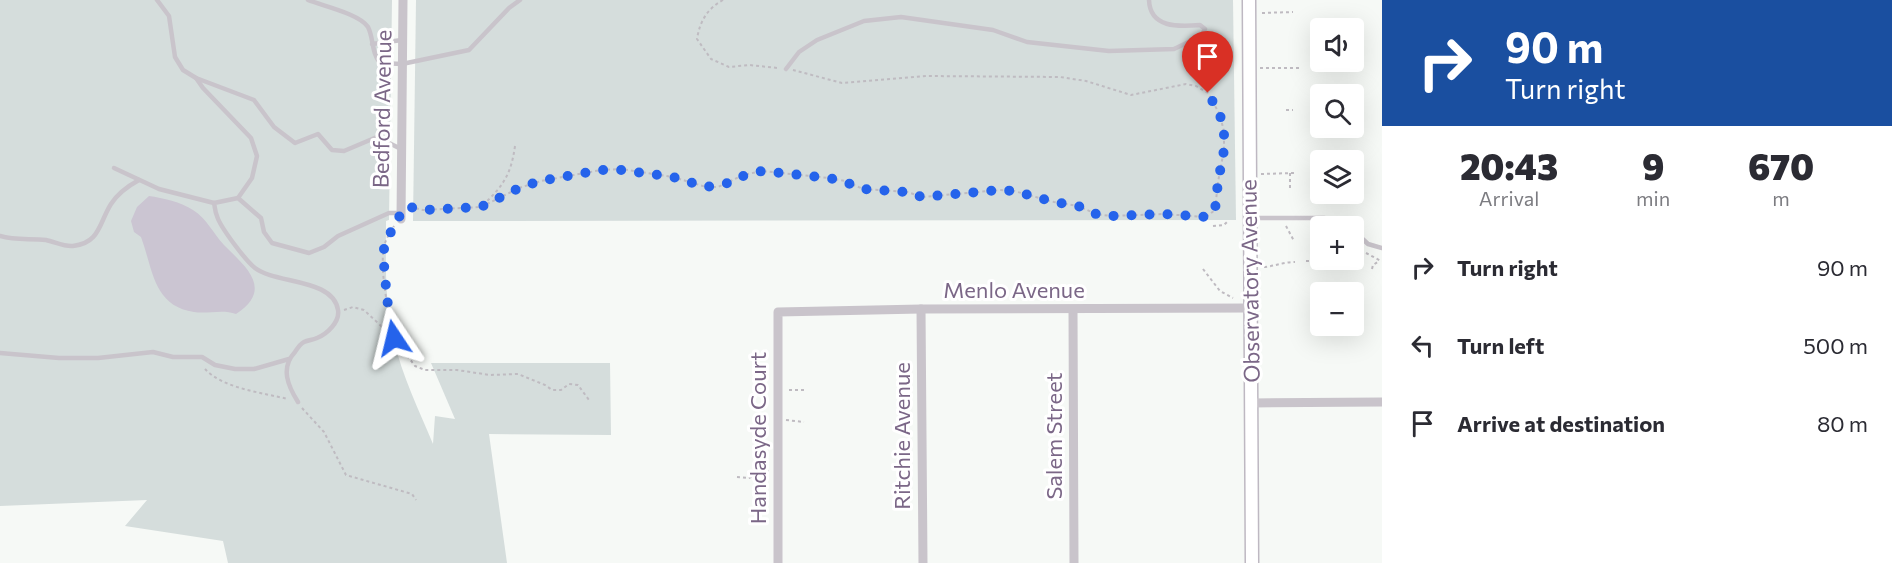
<!DOCTYPE html>
<html lang="en">
<head>
<meta charset="utf-8">
<style>
  :root { --surface:#fff; --page:#f2f2f3; --text:#2b2b33; --muted:#7c7c81 }
  body { margin:0; font-family:Commissioner,sans-serif; background:var(--page); color:var(--text); height:100vh; display:flex; flex-direction:column; font-size:22px; white-space:nowrap }
  * { box-sizing:border-box; margin:0 }
  p { font-size:20px; color:var(--muted) }
  .icon { flex:none; width:33px; height:33px; fill:none; stroke:currentColor; stroke-width:2; stroke-linecap:round; stroke-linejoin:round }
  .map { position:relative; flex:1; overflow:hidden }
  .drawer { display:flex; flex-direction:column; background:var(--surface); width:510px }
  .drawer>* { flex:none }
  .hud { background:#1a4fa0; color:#fff; overflow:hidden }
  .tools { position:absolute; left:1310px; top:18px; display:grid; gap:12px }
  .tools a { display:grid; place-items:center; width:54px; height:54px; border-radius:6px; background:var(--surface); box-shadow:0 6px 24px #0002; font-size:30px }
  .pin { position:absolute; display:grid; place-items:center; width:51px; height:51px; color:#fff; margin:-62px -26px; border-radius:50% 50% 50% 0; rotate:-45deg; box-shadow:0 0 6px #0007 }
  .pin .icon { rotate:45deg }
  .me { position:absolute; width:66px; margin:-33px; rotate:350deg; stroke-linejoin:round; filter:drop-shadow(0 0 4px #0008) }
  .turn { display:flex; align-items:center; gap:21px; height:126px; padding:0 24px; font-size:27px }
  .turn .icon { width:78px; height:78px; stroke-width:2.5 }
  .turn b { display:block; font-size:42px; line-height:51px }
  .eta { display:flex; justify-content:space-evenly; align-items:center; height:102px; text-align:center }
  .eta b { font-size:36px; font-weight:800; line-height:42px }
  ul { padding:0; list-style:none }
  li { display:flex; align-items:center; gap:18px; height:78px; padding:0 24px }
  li div { flex:1 }
  li b { display:block; font-size:22px }
  li em { font-style:normal }
  main { display:flex; flex:1; min-height:0 }
  .map>svg:first-child { display:block }
  .green { fill:#d5dddc }
  .water { fill:#cbc5d2 }
  .lines { fill:none; stroke-linecap:round; stroke-linejoin:round }
  .secondary-casing { stroke:#beb8c2; stroke-width:15 }
  .path { stroke:#bfbbc1; stroke-width:2; stroke-dasharray:3 3; stroke-linecap:butt }
  .lane { stroke:#c9c4cb; stroke-width:4.5 }
  .street { stroke:#c9c4cb; stroke-width:9 }
  .secondary { stroke:#fff; stroke-width:12 }
  .route { stroke:#2563eb; stroke-width:10; stroke-dasharray:0 18 }
  .labels { text-anchor:middle; stroke-width:6; stroke-linejoin:round; paint-order:stroke }
  .street-label { font-size:22px; fill:#7b6787; stroke:#fff }
</style>
</head>
<body>
<main>
<div class="map">
<svg width="1382" height="563" viewBox="0 0 1382 563">
  <rect width="100%" height="100%" fill="#f6f9f6"/>
  <!-- green -->
  <g class="green">
    <path d="M0 0H392L389 220 386 221C386 261 384 301 394 340 402 376 419 410 433 444L435 416 455 419 431 363H610L611 435 489 434 507 563H228L223 541 125 526 147 500 0 506Z"/>
    <path d="M416 0H1233L1236 220 413 221Z"/>
  </g>
  <!-- water -->
  <path class="water" d="M149 196C163 198 181 202 193 210 207 219 213 233 224 245 246 267 274 289 236 314 223 309 208 314 194 312 153 306 153 269 141 237L134 232 131 221 137 207Z"/>
  <g class="lines">
    <!-- secondary casing -->
    <g class="secondary-casing">
      <path id="secondary" d="M1249 0 1252 563"/>
    </g>
    <!-- path -->
    <g class="path">
      <path d="M723 0C707 9 700 21 697 39L711 59 729 67 749 65 778 68"/>
      <path d="M1262 13 1293 12"/>
      <path d="M1260 68H1300"/>
      <path d="M1286 110H1293"/>
      <path d="M1290 173V189"/>
      <path d="M1261 174 1294 173"/>
      <path d="M483 205C503 186 511 175 515 146"/>
      <path d="M410 207 423 210 481 207 519 188 541 181 601 170 621 169 673 177 706 187H718L743 175 762 171 829 178 845 181 863 189 907 192 923 197 1000 190 1014 191 1054 202 1078 206 1096 214 1111 216 1164 214 1206 217 1215 210 1218 182 1224 150V132L1220 115 1208 93 1196 86 1186 84 1131 95 1086 81 1060 77 927 76 842 83 793 70"/>
      <path d="M1213 226 1224 225 1228 221"/>
      <path d="M1286 226 1294 241"/>
      <path d="M1317 238 1320 232"/>
      <path d="M1366 253 1381 261"/>
      <path d="M1306 261 1337 262"/>
      <path d="M1264 267C1275 266 1284 262 1295 262"/>
      <path d="M1203 269 1220 291 1233 298"/>
      <path d="M1372 269 1373 265 1379 261"/>
      <path d="M344 310 353 307 364 310 394 338 415 366 425 370H457L490 375 518 374 545 385 552 390H561L569 384 578 385 589 400"/>
      <path d="M394 338C389 313 378 267 385 243 387 237 391 231 394 226"/>
      <path d="M205 369C222 388 263 393 288 399"/>
      <path d="M789 390H804"/>
      <path d="M302 408 324 432 346 475 412 494 416 500"/>
      <path d="M786 420 804 422"/>
      <path d="M737 477 749 478 759 473 769 471"/>
    </g>
    <!-- lane -->
    <g class="lane">
      <path d="M157 0 169 16 175 57 183 70 196 78 203 88 251 138 257 156 252 178 238 198"/>
      <path d="M308 0C323 6 360 14 368 27 374 39 371 52 380 63L402 64 469 50 509 8 520 0"/>
      <path d="M372 44 402 40"/>
      <path d="M786 69 799 52 817 40 864 21 901 17 993 30 1027 42 1109 51 1174 49 1201 36 1205 29 1200 25C1178 27 1150 28 1149 0"/>
      <path d="M196 78 254 100 274 127 295 143 318 134 332 150 344 151 377 137 401 149"/>
      <path d="M114 168 159 189 214 203"/>
      <path d="M1252 218H1324L1344 221 1350 226"/>
      <path d="M1353 230 1368 244 1382 248"/>
      <path d="M0 236C15 241 31 238 46 240 55 242 65 247 73 246 100 243 99 223 111 204 118 193 128 186 139 180"/>
      <path d="M0 353 59 358H98L153 352 173 357H202L215 365 235 369H254L289 359"/>
      <path d="M298 402C288 386 280 368 295 352 297 349 300 344 304 342 308 340 313 340 317 338 327 334 340 322 338 310 333 278 275 284 255 268 246 261 220 227 217 216 215 212 215 207 214 203L238 198 261 218 264 232 272 243 309 253 324 247 338 236 389 213H400"/>
    </g>
    <!-- street -->
    <g class="street">
      <path d="M401 219 403 0"/>
      <path d="M921 309 923 563"/>
      <path d="M1073 310 1074 563"/>
      <path d="M1252 403 1382 402"/>
      <path d="M778 563V312L921 309 1250 308"/>
    </g>
    <!-- secondary -->
    <use href="#secondary" class="secondary"/>
  </g>
  <g class="lines">
    <!-- route -->
    <path class="route" d="M394 338 387 299 383 253 386 241 404 208 410 207 423 210 481 207 519 188 540 181 601 170H621L673 177 706 187 728 183 743 176 762 171 829 178 845 182 863 189 907 192 922 197 1000 190 1014 191 1054 202 1078 206 1096 214 1111 216 1164 214 1206 217 1215 210 1218 182 1224 150V132L1220 115 1208 93"/>
  </g>
  <g class="labels">
    <!-- street labels -->
    <g class="street-label">
      <text transform="translate(382 109) rotate(-89)" y="8">Bedford Avenue</text>
      <text transform="translate(1250 281) rotate(-91)" y="8">Observatory Avenue</text>
      <text x="1014" y="298">Menlo Avenue</text>
      <text transform="translate(902 436) rotate(-90)" y="8">Ritchie Avenue</text>
      <text transform="translate(1054 436) rotate(-90)" y="8">Salem Street</text>
      <text transform="translate(758 438) rotate(-90)" y="8">Handasyde Court</text>
    </g>
  </g>
</svg>
<div class="tools">
<a><svg class="icon" aria-label="sound" viewBox="0 0 24 24"><path d="M4 9h4l5-4v14l-5-4H4zM17 9q2 3 0 6"/></svg></a>
<a><svg class="icon" aria-label="search" viewBox="0 0 24 24"><circle cx="10" cy="10" r="6"/><path d="M15 15l6 6"/></svg></a>
<a><svg class="icon" aria-label="layers" viewBox="0 0 24 24"><path d="M12 4l9 5-9 5-9-5zM3 14l9 5 9-5"/></svg></a>
<a>+</a>
<a>−</a>
</div>
<div class="pin" style="left:1208px;top:93px;background:#d93025"><svg class="icon" aria-label="arrive" viewBox="0 0 24 24"><path d="M6 21V4h12l-3 4 3 4H6"/></svg></div>
<svg class="me" style="left:394px;top:338px" viewBox="-20 -20 40 40"><path d="M0-17L14 15 0 8-14 15z" fill="#2563eb" stroke="#fff" stroke-width="4"/></svg>
</div>
<section class="drawer">
<div class="hud">
<div class="turn"><svg class="icon" aria-label="right" viewBox="0 0 24 24"><path d="M7 20v-9h11M14 6l5 5-5 5"/></svg><div><b>90 m</b>Turn right</div></div>
</div>
<div class="eta">
<div><b>20:43</b><p>Arrival</p></div>
<div><b>9</b><p>min</p></div>
<div><b>670</b><p>m</p></div>
</div>
<ul>
<li><svg class="icon" aria-label="right" viewBox="0 0 24 24"><path d="M7 20v-9h11M14 6l5 5-5 5"/></svg><div><b>Turn right</b></div><em>90 m</em></li>
<li><svg class="icon" aria-label="left" viewBox="0 0 24 24"><path d="M17 20v-9H6M10 6l-5 5 5 5"/></svg><div><b>Turn left</b></div><em>500 m</em></li>
<li><svg class="icon" aria-label="arrive" viewBox="0 0 24 24"><path d="M6 21V4h12l-3 4 3 4H6"/></svg><div><b>Arrive at destination</b></div><em>80 m</em></li>
</ul>
</section>
</main>
</body>
</html>
